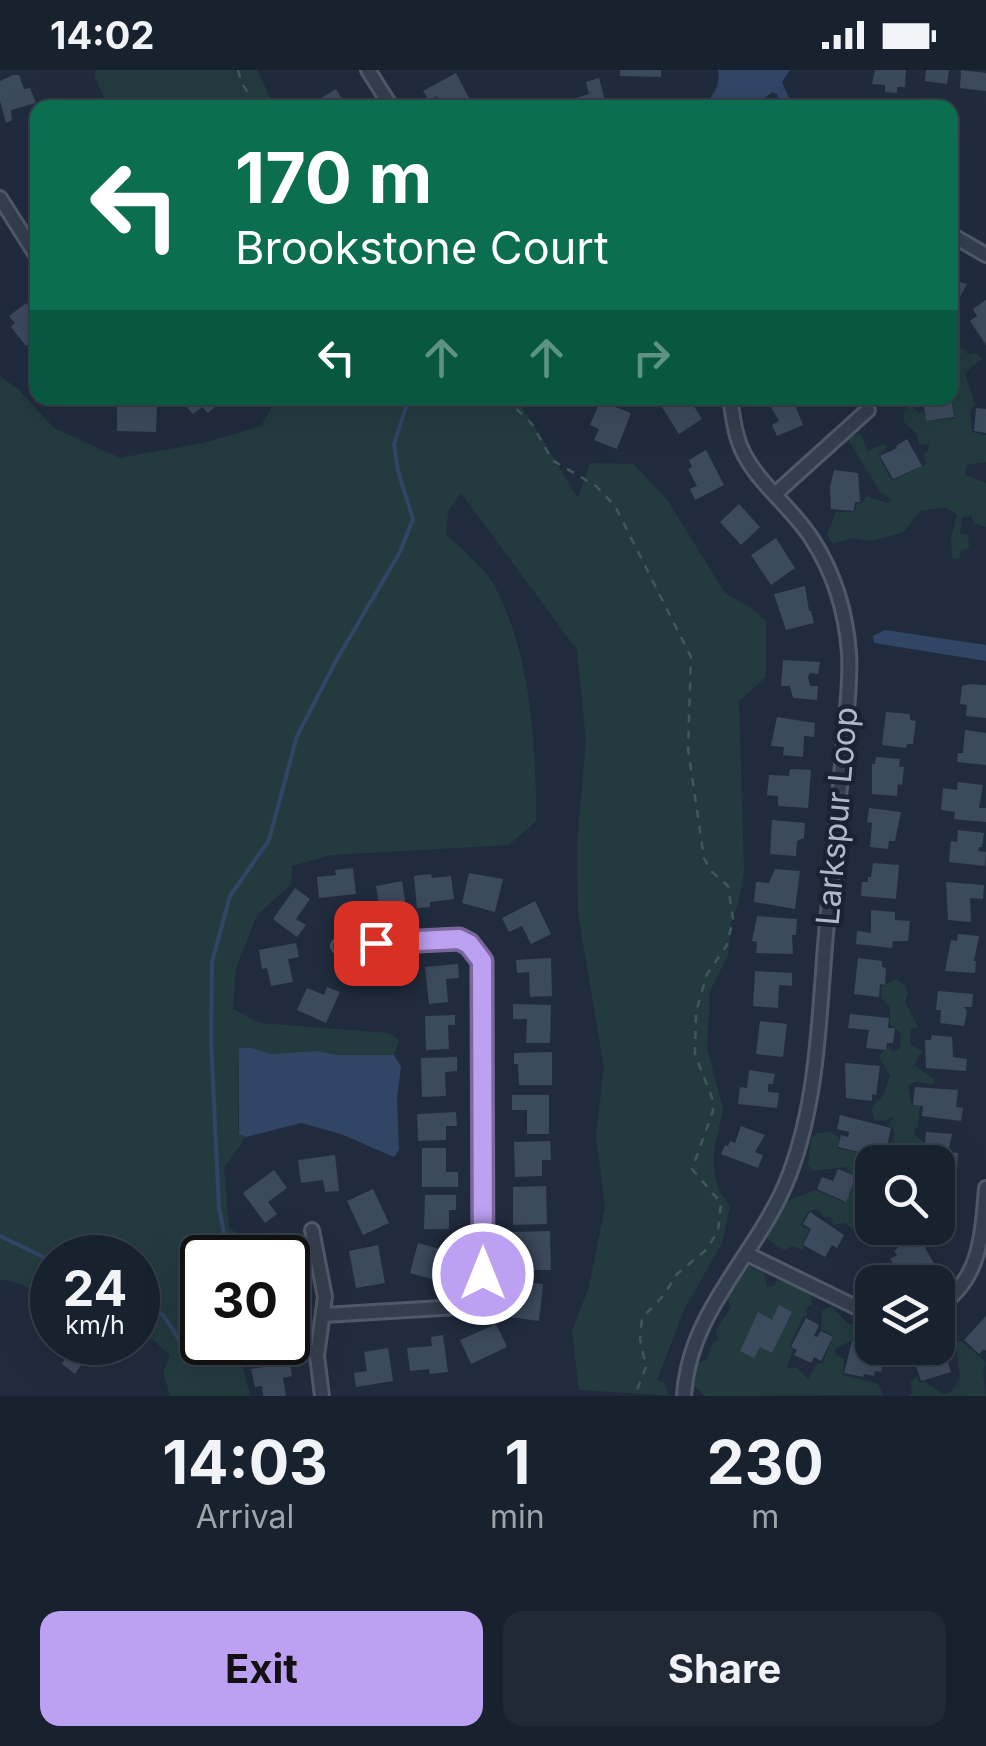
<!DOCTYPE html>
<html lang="en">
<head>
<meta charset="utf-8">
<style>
  :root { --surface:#18212e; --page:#212936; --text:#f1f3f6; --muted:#9fa3aa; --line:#363e4a; --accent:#bca0f2 }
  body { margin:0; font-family:Inter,sans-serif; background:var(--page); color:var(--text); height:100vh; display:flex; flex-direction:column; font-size:38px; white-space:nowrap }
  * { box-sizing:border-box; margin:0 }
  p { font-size:32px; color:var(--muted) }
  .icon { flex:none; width:55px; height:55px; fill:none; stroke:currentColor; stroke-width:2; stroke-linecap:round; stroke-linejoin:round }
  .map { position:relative; height:1326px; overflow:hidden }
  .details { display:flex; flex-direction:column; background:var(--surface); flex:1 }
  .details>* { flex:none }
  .guide { position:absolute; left:30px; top:30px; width:928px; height:305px; border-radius:20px; box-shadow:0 10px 40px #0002,0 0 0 2px var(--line); background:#0b6e4f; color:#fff; overflow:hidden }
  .controls { position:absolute; left:855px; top:1075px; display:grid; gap:20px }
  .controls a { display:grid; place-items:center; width:100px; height:100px; border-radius:20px; background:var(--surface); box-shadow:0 10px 40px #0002,0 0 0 2px var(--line); font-size:50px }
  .speed { position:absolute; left:30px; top:1165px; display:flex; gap:20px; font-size:50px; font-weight:700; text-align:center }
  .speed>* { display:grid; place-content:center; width:130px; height:130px; border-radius:50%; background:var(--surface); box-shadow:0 10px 40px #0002,0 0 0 2px var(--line); line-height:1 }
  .speed small { font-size:25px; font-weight:400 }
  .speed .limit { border:5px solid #111; border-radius:15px; background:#fff; color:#111 }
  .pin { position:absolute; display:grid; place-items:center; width:85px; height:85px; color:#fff; margin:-42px; border-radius:20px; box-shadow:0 5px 15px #0006 }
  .me { position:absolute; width:110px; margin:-55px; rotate:0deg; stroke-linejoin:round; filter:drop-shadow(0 0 8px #0008) }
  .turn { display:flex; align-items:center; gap:35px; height:210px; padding:0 40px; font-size:45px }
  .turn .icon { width:130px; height:130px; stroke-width:2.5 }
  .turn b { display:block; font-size:70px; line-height:85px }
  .lanes { display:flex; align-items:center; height:95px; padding:0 40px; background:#0003; justify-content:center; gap:50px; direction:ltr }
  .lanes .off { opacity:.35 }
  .eta { display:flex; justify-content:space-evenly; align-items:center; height:170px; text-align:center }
  .eta b { font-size:60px; font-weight:700; line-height:70px }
  .cta { display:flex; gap:20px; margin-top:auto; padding:20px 40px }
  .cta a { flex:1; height:115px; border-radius:20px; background:var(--accent); color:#111; font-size:40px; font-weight:700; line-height:115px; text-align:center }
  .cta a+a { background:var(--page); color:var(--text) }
  .status { display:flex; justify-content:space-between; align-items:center; height:70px; padding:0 50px; background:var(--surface); direction:ltr }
  .status svg { height:28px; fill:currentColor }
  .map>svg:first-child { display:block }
  .green { fill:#233b3f }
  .water { fill:#314565 }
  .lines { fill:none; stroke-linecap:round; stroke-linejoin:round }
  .stream { stroke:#314565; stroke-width:4 }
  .building { fill:#3c4a5d }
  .street-casing { stroke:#505969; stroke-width:18 }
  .path { stroke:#40585c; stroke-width:2.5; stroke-dasharray:8 8; stroke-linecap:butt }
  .street { stroke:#353e4e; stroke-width:12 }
  .route-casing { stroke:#7a689d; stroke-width:25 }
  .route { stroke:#bca0f2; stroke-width:18 }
  .labels { text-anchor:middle; stroke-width:9; stroke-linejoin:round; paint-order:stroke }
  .street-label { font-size:32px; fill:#b0b9c9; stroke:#1a2333 }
</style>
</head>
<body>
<div class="status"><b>14:02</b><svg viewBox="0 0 49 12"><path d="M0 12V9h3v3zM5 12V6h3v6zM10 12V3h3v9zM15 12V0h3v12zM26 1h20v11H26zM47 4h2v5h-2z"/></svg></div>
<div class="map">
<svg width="986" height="1326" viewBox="0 0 986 1326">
  <rect width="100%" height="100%" fill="#202c3e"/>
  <!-- green -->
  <g class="green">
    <path d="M96 0H257L275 37H108L95 8Z"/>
    <path d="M950 272 953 277 962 278 968 284 975 283 982 289 965 303 975 334 970 341 972 362 986 365V392L966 395 965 405 986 413V457L974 453 971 445 962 448 960 463 968 465 969 478 961 481 959 489 952 488 951 469 957 445 945 437 920 441 904 462 870 471 853 468 833 474 827 465 836 442H855L857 433H862L866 426 887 433 892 430 881 423 847 368 860 363 868 380 884 374 887 377 878 385 892 411 926 394 924 384 928 381 929 374 919 375 917 364 904 352V340L911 335 919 343 923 340 926 351 954 348 951 323 955 315 950 308Z"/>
    <path d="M0 306 19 320 54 358 120 388 203 373 261 356 277 328H517L578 428 590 393 634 394 668 431 725 523 751 538 766 551V607L739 631 744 801 739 831 731 852 728 885 710 921 707 979 723 1038 714 1081V1101L718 1119 730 1136 722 1173 684 1240 657 1310 665 1313 668 1325 678 1326 579 1320 572 1261 589 1217 605 1137 596 1067 604 997 578 844 577 772 586 672 577 580 461 423 448 441 446 464C461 479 484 496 494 515 531 585 536 673 536 751L509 775 331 785 292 796 291 814 257 845 236 898 233 939 259 953 389 963 399 970 394 985H340L316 981 270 984 252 978 239 979 238 1056 239 1064 246 1067 224 1098 229 1157 246 1171 249 1187 202 1188V1272L240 1273 241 1290 250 1326H170L163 1302 170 1286 152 1269 138 1268V1188H52V1227L12 1211 0 1210Z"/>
    <path d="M895 909 905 915 908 923 905 932 918 957 911 958 910 974 922 981 914 995 934 1009 933 1014 915 1012 908 1016 912 1035 920 1036 918 1057 914 1059V1064L924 1073 919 1074 917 1092H872L873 1159 865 1150H861L857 1162 845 1153 834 1155 830 1147H823L818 1139 809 1141 800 1156 809 1159 802 1174 804 1180 793 1176 784 1180 766 1168 787 1131 815 1120 845 1132 857 1106 848 1102 847 1097 813 1101 808 1095 811 1068 818 1063 831 1062 839 1068 838 1078 862 1084 868 1078 886 1082 894 1067 893 1059 888 1055 894 1047 883 1051 874 1049 872 1039 877 1030 882 1029 890 1006 879 986 888 977 894 982 900 978 901 963 890 954V937L881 927 882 917Z"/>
    <path d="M749 1196 764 1203 767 1217 774 1216 777 1210 791 1214 811 1225 813 1234 805 1239 808 1245 803 1247 789 1277 793 1280 787 1298H797L808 1309 818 1293H822L834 1266 821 1259 822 1241 831 1236 847 1253 856 1256V1268L835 1279 836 1285 844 1289 843 1305 877 1313 884 1325 705 1326 693 1315 696 1294 707 1289 712 1274 718 1270 716 1261 731 1237 727 1227Z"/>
    <path d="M962 1271 986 1293 983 1306 986 1326H909L913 1322 910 1311 917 1306 920 1313 924 1311 943 1324 951 1322 960 1308 956 1273Z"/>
  </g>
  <!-- water -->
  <g class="water">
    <path d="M718 0H790L782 12 793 37H781L777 24 773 22 750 37H697C712 31 721 16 718 0Z"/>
    <path d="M885 560 986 575V591L874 573 873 566Z"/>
    <path d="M239 978H252L270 984 316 981 340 985H394L401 997 397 1028 399 1080 394 1087 341 1064 301 1053 246 1067 239 1064Z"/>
  </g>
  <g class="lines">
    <!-- stream -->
    <g class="stream">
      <path d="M0 1166 52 1191"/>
      <path d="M229 1188 219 1138 211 970 212 892 230 826 269 770 297 666 337 589 400 482 413 449 398 401 394 374 409 328"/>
      <path d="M138 1230 164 1246 186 1281 212 1272"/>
    </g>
  </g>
  <!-- building -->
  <g class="building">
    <path d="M620 0H661V7L620 6Z"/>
    <path d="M875 0H906L905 17H897V23L885 22V15L872 14Z"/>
    <path d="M926 0H949L947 14 925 11Z"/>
    <path d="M961 0 986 3V21L960 18Z"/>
    <path d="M456 3 469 28 451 38H443L437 26 429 31 423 21Z"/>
    <path d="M13 5H19L24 19 30 18 36 33 11 40 12 50 6 53 0 31V11Z"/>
    <path d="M599 8 607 38H569L567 31 589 24 586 12Z"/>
    <path d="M336 19 345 34 351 31 355 38H316L313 33Z"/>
    <path d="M950 209 967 214 954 238 950 236Z"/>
    <path d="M986 230V275L970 251 977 246 973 239Z"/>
    <path d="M26 233 38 247V266L26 276 11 257 15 253 9 246Z"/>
    <path d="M117 328H132V335L157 336 156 362 117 361Z"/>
    <path d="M179 328H221L223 330 208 343 202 337 193 344Z"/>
    <path d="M671 328H694L690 330 702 349 679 364 660 334Z"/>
    <path d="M778 328H792L803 355 777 366 772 355 779 351 768 332Z"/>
    <path d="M914 328H951L954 347 926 351 923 331 915 332Z"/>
    <path d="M600 331 631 343 617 379 594 370 599 359 590 355Z"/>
    <path d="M976 338 986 339V363L974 361Z"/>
    <path d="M907 369 922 396 893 409 880 386 897 378 896 376Z"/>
    <path d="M706 380 724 415 695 430 690 419 697 416 688 399 692 397 689 390Z"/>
    <path d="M834 400 858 403 860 432H855L854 441 831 439 830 417Z"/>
    <path d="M739 434 760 457 741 475 720 452Z"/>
    <path d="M776 468 795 498 771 515 751 485Z"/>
    <path d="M805 516 809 541H811L814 553 786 560 774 524Z"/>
    <path d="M783 590 820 592 818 604 810 603 808 607 810 616H818L817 630 793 628 790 616H781Z"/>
    <path d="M969 614 986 615V648L966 646 967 635 960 634 962 616Z"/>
    <path d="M886 642 910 644V650L916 651 913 674H907L906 678 882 675Z"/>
    <path d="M777 647 815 653 814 667 804 666 803 687 783 685 784 677 771 676Z"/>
    <path d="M965 660 986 663V695L957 692 958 683H963Z"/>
    <path d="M876 687 900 689 899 697H904L902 715 898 714 897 726 872 724V694H875Z"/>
    <path d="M790 699 811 700 808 738 778 736V726L767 725 769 705 789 706Z"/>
    <path d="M958 712 983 715 979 738H986V752L954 749 955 742 941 740 943 718 957 720Z"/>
    <path d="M869 738 901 742 895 771H889L888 779 870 777 872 753 867 752Z"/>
    <path d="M772 750 805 753 804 768 797 771 796 786 770 784Z"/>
    <path d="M958 760 984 763 982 777H979L978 781 986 782 985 796 949 792 951 771 957 772Z"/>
    <path d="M873 793 899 795 896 829 861 826 862 812H868V807H871Z"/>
    <path d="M353 798 356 824 319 828 317 807 336 805 335 800Z"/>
    <path d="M775 799 800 801 795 839 754 832 756 812 769 813Z"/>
    <path d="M469 803 503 809 495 842 462 833Z"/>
    <path d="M431 804 432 808 451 806 454 829 430 832V837L417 838 414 806Z"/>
    <path d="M402 811 406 837 380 842 376 816Z"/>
    <path d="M946 812 984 815 983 829 970 828 971 852 948 850Z"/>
    <path d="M295 818 310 829 296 849 306 855 297 867 273 849Z"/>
    <path d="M535 831 551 864 531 874 522 856 509 862 502 848Z"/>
    <path d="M871 840 895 842V850L910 851 908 871H893L892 878 856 874 857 861 871 863Z"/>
    <path d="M757 846 797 849 796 865H792L793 884 756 883 757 872 752 871Z"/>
    <path d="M958 864 979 866 974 891H976L975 903 945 901 951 870 957 871Z"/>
    <path d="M296 873 299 887 288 889 293 912 271 916 267 898 262 899 259 880Z"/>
    <path d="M551 888 552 926 530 927 529 902 517 903 516 890Z"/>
    <path d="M858 888 882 891V897L886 898 885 915 880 914 879 927 854 924Z"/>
    <path d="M458 894 459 908 446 909 448 932 429 934 425 897Z"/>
    <path d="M755 901 792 903V916L779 915 778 938 753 936Z"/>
    <path d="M327 917 340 922 326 953 297 940 307 918 324 925Z"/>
    <path d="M938 921 973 924 972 937H964L967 941 964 956 940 953 941 940H936Z"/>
    <path d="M513 934 551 935 550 973H526L527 949H513Z"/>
    <path d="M850 944 889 948 888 958H895L893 973H887L886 980 866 978 869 960 848 958Z"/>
    <path d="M455 945V955H448L449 979 426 980 425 946Z"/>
    <path d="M760 951 787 954 783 987 756 984Z"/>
    <path d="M932 965 952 967 953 987 967 989 966 1001 926 998 925 970H931Z"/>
    <path d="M552 982V1015H519L518 994H514V983Z"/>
    <path d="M457 987V1001L445 1002 446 1026 422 1027 421 988Z"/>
    <path d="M845 993 880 996 876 1025 872 1024V1031L846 1028Z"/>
    <path d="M749 1000 775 1004 773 1014H768V1022L779 1023 777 1038 738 1034 740 1017 747 1018Z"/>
    <path d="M915 1017 958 1020 956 1037 963 1038 961 1051 922 1046 923 1036 913 1035Z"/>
    <path d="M512 1025H549V1064H527V1040H512Z"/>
    <path d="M456 1042 457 1056H446V1070L418 1071 417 1044Z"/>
    <path d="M840 1045 891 1058 886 1081 865 1076 863 1083 838 1077 841 1065 848 1067 849 1062 837 1059Z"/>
    <path d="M741 1056 765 1065 755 1082 763 1085 758 1098 721 1084 725 1075 728 1076 730 1071 735 1073Z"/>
    <path d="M926 1062 952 1064 948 1082 958 1083 957 1098 938 1096V1092H918L919 1074H925Z"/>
    <path d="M550 1071 551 1090H542V1106L515 1107 514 1072Z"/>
    <path d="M422 1078H446V1102H458V1117H422Z"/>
    <path d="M335 1085 339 1121 325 1122 323 1110 301 1113 298 1090Z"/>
    <path d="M838 1099 856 1106 846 1132 817 1119 822 1107 833 1111Z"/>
    <path d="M274 1100 287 1118 268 1132 277 1144 265 1153 243 1123Z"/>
    <path d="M546 1116 547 1154 513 1155V1117Z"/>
    <path d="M373 1119 389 1153 363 1165 347 1131Z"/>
    <path d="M425 1125H456V1140H449V1159H424Z"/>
    <path d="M810 1142 844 1165 837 1178 832 1175 825 1187 803 1175 811 1159 803 1154Z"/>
    <path d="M550 1161 551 1200H527L526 1176H513V1162Z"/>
    <path d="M914 1165H918L937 1199 924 1206 920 1198 905 1210 890 1189 897 1185 894 1181Z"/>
    <path d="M418 1173 455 1183 452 1197 440 1193 435 1210 410 1203Z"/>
    <path d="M378 1175 385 1213 356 1218 349 1181Z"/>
    <path d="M518 1211 543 1214 539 1251 502 1246 504 1232 515 1234Z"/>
    <path d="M779 1235 792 1242 772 1283 760 1277 754 1288 740 1281 758 1242 772 1250Z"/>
    <path d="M986 1246V1281L984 1279 979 1284 964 1270Z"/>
    <path d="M806 1248 819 1255 814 1266 817 1267 821 1261 833 1267 821 1291 814 1287 811 1293 794 1285 797 1280 791 1277Z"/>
    <path d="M496 1254 507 1277 471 1294 460 1270Z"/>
    <path d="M443 1265 448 1302 430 1304 429 1299 410 1301 407 1278 432 1276 431 1267Z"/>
    <path d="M852 1271 870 1275 868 1280 885 1284 881 1302 875 1301 874 1306 864 1304 863 1307 844 1303Z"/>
    <path d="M941 1271 951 1302 921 1311 912 1283 938 1278V1272Z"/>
    <path d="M54 1272H85L100 1282 90 1296 83 1292 75 1304 62 1294 65 1289 50 1278Z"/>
    <path d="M388 1278 393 1311 356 1317 354 1303 367 1301 364 1282Z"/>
    <path d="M290 1293 292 1306 283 1308 286 1326H263L262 1316 255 1317 251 1299Z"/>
  </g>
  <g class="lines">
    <!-- street casing -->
    <g class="street-casing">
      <g id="street">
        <path d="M368 0 392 38"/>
        <path d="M0 128 38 188"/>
        <path d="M950 164 986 185"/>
        <path d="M775 424 868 340"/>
        <path d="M312 1160 325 1227 317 1286 322 1326"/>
        <path d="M747 1184 872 1245"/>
        <path d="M938 1237C981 1209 982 1165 986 1118"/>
        <path d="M324 1245 458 1237 476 1225 483 1204V891L469 873 448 867 339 876"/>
        <path d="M684 1326C689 1238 761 1182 790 1103 822 1018 819 921 829 832 834 780 839 727 844 674 846 644 851 613 849 583 846 542 834 503 812 469 793 439 762 417 745 386 735 368 733 347 730 328"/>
      </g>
    </g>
    <!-- path -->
    <g class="path">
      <path d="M238 0 241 12 258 38"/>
      <path d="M505 328 532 354 552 390 596 416 615 436 691 587 688 679 704 788 711 801 728 816 733 849 727 875 707 904 696 942 695 984 712 1028 713 1041 692 1099 721 1133 718 1161 706 1180 677 1204 664 1225 642 1248 640 1269 646 1297 635 1325"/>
    </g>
    <!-- street -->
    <use href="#street" class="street"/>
  </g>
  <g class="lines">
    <!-- route casing -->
    <g class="route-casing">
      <path id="route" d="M376 873 459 869 469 874 482 891 483 1204"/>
    </g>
    <!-- route -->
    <use href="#route" class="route"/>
  </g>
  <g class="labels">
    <!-- street labels -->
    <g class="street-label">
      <text transform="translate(837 746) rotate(-85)" y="11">Larkspur Loop</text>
    </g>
  </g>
</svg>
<div class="controls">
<a><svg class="icon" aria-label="search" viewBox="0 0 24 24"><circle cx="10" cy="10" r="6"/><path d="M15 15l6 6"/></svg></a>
<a><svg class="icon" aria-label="layers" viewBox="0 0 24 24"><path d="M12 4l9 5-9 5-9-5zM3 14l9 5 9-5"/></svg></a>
</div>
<div class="speed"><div>24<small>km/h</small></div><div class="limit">30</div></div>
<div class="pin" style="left:376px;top:873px;background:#d93025"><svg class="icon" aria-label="arrive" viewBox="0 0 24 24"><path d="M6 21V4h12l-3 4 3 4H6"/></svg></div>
<svg class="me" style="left:483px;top:1204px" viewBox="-20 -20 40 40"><circle r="17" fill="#bca0f2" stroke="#fff" stroke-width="3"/><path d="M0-11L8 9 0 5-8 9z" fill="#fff"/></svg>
<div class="guide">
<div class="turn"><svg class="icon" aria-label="left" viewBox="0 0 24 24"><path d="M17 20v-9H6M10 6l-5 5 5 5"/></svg><div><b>170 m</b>Brookstone Court</div></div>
<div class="lanes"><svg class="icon" aria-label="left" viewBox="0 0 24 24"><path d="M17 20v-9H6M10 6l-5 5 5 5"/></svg><svg class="icon off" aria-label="ahead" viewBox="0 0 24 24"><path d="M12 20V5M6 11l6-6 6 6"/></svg><svg class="icon off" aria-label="ahead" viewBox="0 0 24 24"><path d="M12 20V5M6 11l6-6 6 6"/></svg><svg class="icon off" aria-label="right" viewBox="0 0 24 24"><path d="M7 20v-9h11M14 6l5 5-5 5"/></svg></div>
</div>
</div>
<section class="details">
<div class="eta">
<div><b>14:03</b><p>Arrival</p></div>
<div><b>1</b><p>min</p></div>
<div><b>230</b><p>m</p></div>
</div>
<div class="cta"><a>Exit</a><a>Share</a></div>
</section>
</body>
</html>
